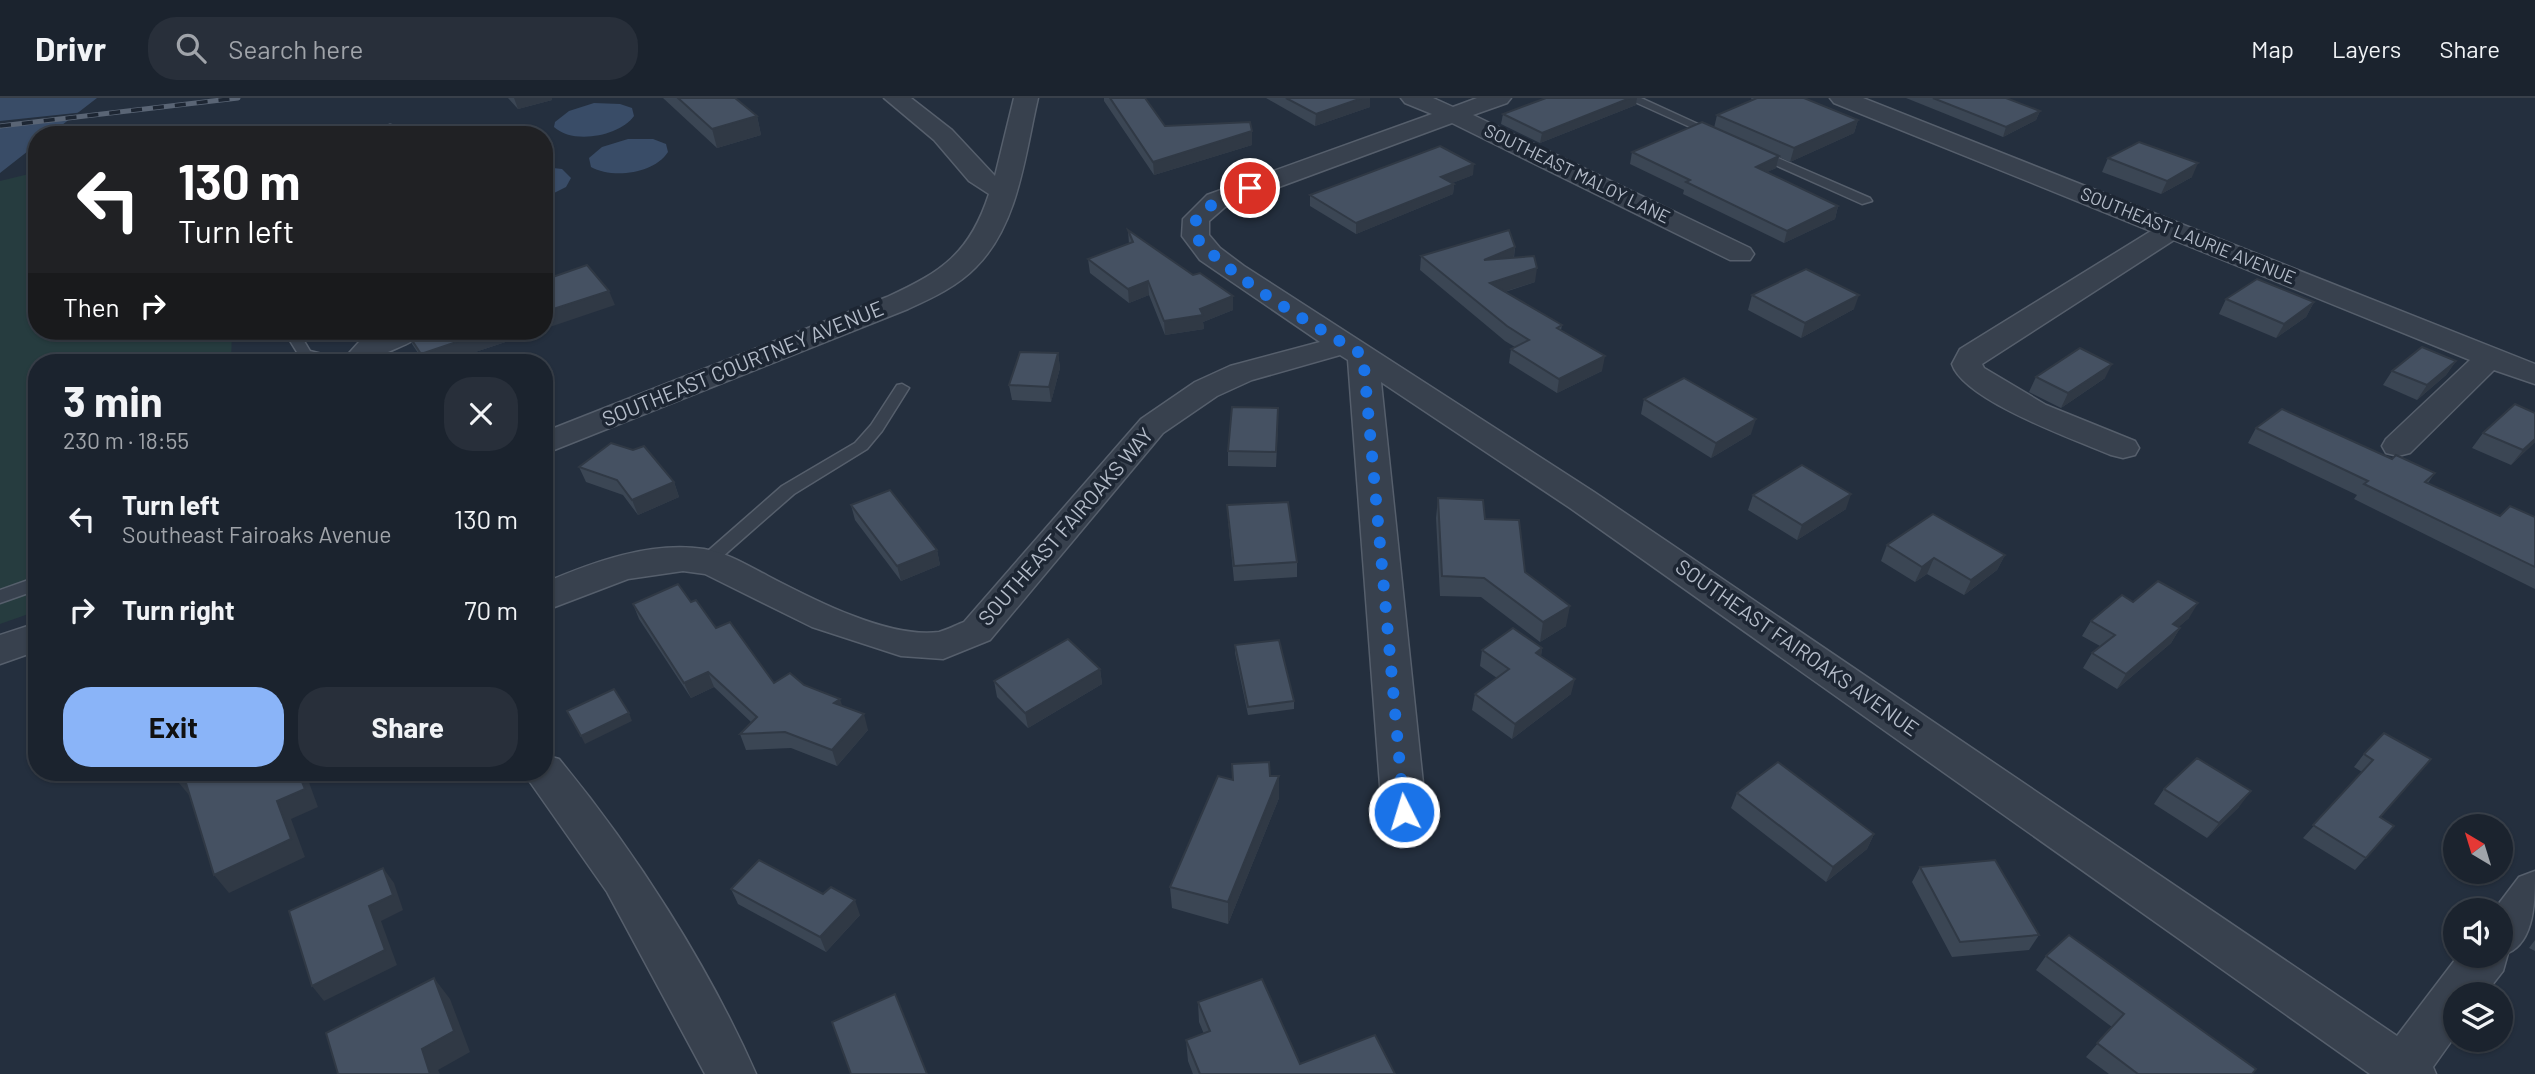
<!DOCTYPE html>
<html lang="en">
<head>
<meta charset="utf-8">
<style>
  :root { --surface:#1b232e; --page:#282f3a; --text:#f1f3f6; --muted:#a0a4aa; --line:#39404a; --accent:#8ab4f8 }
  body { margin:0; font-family:Barlow,sans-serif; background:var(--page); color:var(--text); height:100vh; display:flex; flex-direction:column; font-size:26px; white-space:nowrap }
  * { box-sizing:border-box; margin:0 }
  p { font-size:23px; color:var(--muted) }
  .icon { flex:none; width:38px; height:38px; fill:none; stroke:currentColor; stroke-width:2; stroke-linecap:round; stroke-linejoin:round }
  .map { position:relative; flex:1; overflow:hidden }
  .sheet { position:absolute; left:28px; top:256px; width:525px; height:427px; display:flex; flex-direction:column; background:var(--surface); border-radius:28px; box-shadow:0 2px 5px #0004,0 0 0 2px var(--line) }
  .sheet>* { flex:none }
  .guide { position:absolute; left:28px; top:28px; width:525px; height:214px; border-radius:28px; box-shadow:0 2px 5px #0004,0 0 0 2px var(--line); background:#202124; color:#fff; overflow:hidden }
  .needle { width:46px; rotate:322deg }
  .controls { position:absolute; left:2443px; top:716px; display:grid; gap:14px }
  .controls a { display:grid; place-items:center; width:70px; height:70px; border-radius:50%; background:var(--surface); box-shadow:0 2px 5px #0004,0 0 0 2px var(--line); font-size:35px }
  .pin { position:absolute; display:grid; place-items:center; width:60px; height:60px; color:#fff; margin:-30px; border:4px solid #fff; border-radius:50%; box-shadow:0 2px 7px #0007 }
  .me { position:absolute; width:77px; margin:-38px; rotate:355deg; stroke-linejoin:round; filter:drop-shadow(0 0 5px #0008) }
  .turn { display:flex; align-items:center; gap:24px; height:147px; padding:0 35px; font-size:32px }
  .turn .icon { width:91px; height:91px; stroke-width:2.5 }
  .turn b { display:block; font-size:49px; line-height:60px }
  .then { display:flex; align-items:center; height:66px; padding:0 35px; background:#0003; gap:14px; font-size:26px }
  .round { display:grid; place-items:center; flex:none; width:74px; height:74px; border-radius:28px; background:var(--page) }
  .head { display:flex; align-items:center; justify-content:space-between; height:119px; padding:0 35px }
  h1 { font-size:42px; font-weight:700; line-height:52px }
  .primary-button { display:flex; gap:14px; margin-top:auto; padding:14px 35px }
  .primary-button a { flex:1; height:80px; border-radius:28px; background:var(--accent); color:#111; font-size:28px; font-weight:700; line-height:80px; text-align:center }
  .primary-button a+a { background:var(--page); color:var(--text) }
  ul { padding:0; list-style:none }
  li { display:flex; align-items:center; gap:21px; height:91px; padding:0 35px }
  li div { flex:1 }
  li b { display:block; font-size:26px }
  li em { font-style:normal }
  header { display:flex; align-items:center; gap:42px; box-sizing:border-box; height:98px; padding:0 35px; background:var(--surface); border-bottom:2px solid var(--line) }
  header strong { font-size:33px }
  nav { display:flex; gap:38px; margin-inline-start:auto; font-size:24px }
  .search { width:490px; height:63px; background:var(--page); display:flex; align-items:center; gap:18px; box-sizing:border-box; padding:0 24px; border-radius:28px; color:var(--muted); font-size:26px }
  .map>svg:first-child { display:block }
  .green { fill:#263c3f }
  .water { fill:#394c67 }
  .pier { fill:#242f3e }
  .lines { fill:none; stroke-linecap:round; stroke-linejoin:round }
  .service-casing { stroke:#565f6c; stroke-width:3 }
  .minor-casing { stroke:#565f6c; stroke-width:3 }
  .service { fill:#38414e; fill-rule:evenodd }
  .minor { fill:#38414e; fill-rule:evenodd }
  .rail-casing { stroke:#5a6575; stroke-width:5 }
  .rail { stroke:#1d2633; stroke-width:3.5; stroke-dasharray:11; stroke-linecap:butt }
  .wall { fill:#3b4654 }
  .shaded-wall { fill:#303945 }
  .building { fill:#455162; stroke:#303945; stroke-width:2 }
  .route { stroke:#1a73e8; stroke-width:12; stroke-dasharray:0 21.6 }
  .labels { text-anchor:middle; stroke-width:7; stroke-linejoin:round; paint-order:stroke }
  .far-street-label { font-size:18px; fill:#b4bcc9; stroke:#1d2633 }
  .street-label { font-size:21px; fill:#b4bcc9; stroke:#1d2633 }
</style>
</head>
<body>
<header>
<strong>Drivr</strong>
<div class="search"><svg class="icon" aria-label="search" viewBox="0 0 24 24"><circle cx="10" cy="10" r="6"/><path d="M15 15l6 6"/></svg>Search here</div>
<nav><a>Map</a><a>Layers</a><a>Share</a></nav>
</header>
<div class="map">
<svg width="2535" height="976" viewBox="0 0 2535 976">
  <rect width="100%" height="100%" fill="#242f3e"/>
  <!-- green -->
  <path class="green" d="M37 74V233H232L231 264H37V513L0 526V83Z"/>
  <!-- water -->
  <g class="water">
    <path d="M0 0H97L49 37H37V46L0 75Z"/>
    <path d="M594 5 620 6 632 10 634 18C620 38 573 47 554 29L555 24 569 13Z"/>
    <path d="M628 41H653L666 46 668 54C654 76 612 81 591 69L589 60 602 49Z"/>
    <path d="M544 69 562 71 571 80 566 89 544 100Z"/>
  </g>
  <!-- pier -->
  <path class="pier" d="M85 14 77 20 0 29V23Z"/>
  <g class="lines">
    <!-- service casing -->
    <g class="service-casing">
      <g id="service">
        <path d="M1626 0H1641L1722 37 1712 39Z"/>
        <path d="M390 27 426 35 428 37 390 34 361 37Z"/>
        <path d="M1757 51 1870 100 1872 103 1862 106 1753 57 1751 55Z"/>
        <path d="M284 233H298L310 253 342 261 344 264H321L300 259Z"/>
        <path d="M902 286 909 290 882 333 867 351 794 396 713 467H701L698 463 701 459 782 388 855 345 871 327 897 287Z"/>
        <path d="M37 479V492L0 505V492Z"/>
      </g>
    </g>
    <!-- minor casing -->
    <g class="minor-casing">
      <g id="minor">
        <path d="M884 0H911L952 32 995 78 1014 0H1038C1025 56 1019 126 976 169 958 188 932 200 908 211L544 356V334L887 199C942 174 970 155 989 96L969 83 934 42Z"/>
        <path d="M1401 0H1433L1453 9 1477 0H1511L1507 5 1473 17 1750 150 1754 156 1750 162H1730L1452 25 1225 109 1209 123V137L1220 150 1244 168 1594 394 2397 938 2458 858H2501V812H2494L2519 779 2535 773C2535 802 2535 843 2508 855L2503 873 2485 896H2455V938L2433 969 2436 976H2370L1570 410 1381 284 1426 714 1419 726 1404 731 1389 726 1382 714 1348 262 1340 257 1252 282 1217 298 1163 335 990 542 943 561 901 558 812 529 705 476 683 473 628 481 544 513V485C593 464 650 443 704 451 728 455 747 467 768 478 812 501 889 541 939 534 947 532 956 527 964 524L1141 321 1195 284 1230 268 1320 244 1200 162 1182 138 1183 121 1207 97 1432 16 1405 5Z"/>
        <path d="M1830 0H1863L2535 266V286L2494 272 2410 355 2398 358 2386 355 2382 348 2386 341 2470 262 2174 142 1982 266 1984 270 2046 307 2135 343 2139 350 2135 357 2123 360 2111 357C2075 342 1963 302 1952 266L1960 251 2151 133 1834 5Z"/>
        <path d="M384 233H423C412 249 387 250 373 264H341L359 244Z"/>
        <path d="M37 525V553L0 566V537Z"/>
        <path d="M544 657 559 661C635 753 708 867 756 976H705L607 794 523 674H544Z"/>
      </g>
    </g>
    <!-- service -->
    <use href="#service" class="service"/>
    <!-- minor -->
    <use href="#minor" class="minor"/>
    <!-- rail casing -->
    <g class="rail-casing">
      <path id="rail" d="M0 28 238 0"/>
    </g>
    <!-- rail -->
    <use href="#rail" class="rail"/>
  </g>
  <!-- wall -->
  <g class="wall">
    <path d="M508 0H552V2L518 11Z"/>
    <path d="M663 0H735L757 18 761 37 717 50Z"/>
    <path d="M1104 0H1145L1165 28 1252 33V47L1154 77 1104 3Z"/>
    <path d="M1266 0H1370V9L1315 28Z"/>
    <path d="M1546 0H1637L1636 7 1540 45 1501 26 1503 16Z"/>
    <path d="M1751 0H1804L1858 22 1854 35 1790 64 1779 59 1776 70 1767 74 1838 108 1835 121 1784 145 1683 96 1684 92 1630 66 1632 54 1714 30 1717 17 1752 2Z"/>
    <path d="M1906 0H2006L2040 13 2036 22 2003 39Z"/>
    <path d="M2108 60 2192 79 2161 96 2102 74Z"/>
    <path d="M1473 77 1452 85 1454 86 1453 96 1356 136 1310 108V97Z"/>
    <path d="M1128 132 1193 177 1233 198V212L1203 224 1204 231 1165 237 1149 197 1129 205 1090 175 1088 161 1129 146Z"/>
    <path d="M1515 149 1514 160 1535 184 1505 194 1562 227 1561 232 1602 273 1557 295 1509 265 1511 251 1515 249 1505 243 1420 172 1421 158Z"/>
    <path d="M1752 197 1854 211 1801 240 1748 212Z"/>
    <path d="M2226 201 2314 204 2306 219 2276 240 2219 216Z"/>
    <path d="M406 233H539L445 264H424L412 246Z"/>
    <path d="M1058 255 1060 270 1051 304 1012 302 1009 287Z"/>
    <path d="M2456 263 2446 277 2417 302 2383 287 2392 273Z"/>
    <path d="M2036 279 2105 280 2061 310 2029 294Z"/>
    <path d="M1644 301 1751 336 1711 360 1641 316Z"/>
    <path d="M1278 325 1276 369 1228 368V353Z"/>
    <path d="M2256 330 2392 361 2435 375 2428 385 2500 418 2535 419V491L2354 401 2357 397 2248 345Z"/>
    <path d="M2483 335 2535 344 2511 367 2472 350Z"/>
    <path d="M579 369 674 384 679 399 638 417 623 397 586 384Z"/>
    <path d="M1753 397 1846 411 1797 442 1748 412Z"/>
    <path d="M1438 400 1485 421 1566 528 1540 544 1481 499 1440 498 1436 420Z"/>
    <path d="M851 407 937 452 940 467 901 483 855 422Z"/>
    <path d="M1227 407 1297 464V479L1234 483 1228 422Z"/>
    <path d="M1887 447 2005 457 1997 472 1964 497 1927 476 1915 484 1881 463Z"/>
    <path d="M691 504 774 585 804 587 868 632 837 668 791 650 746 652 740 636 751 624 714 589 691 600 639 521 633 506Z"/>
    <path d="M2133 504 2189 520 2178 529 2180 530 2171 545 2117 591 2083 570 2092 555 2100 548 2082 538 2091 523Z"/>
    <path d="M1235 547 1294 603V611L1248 617 1235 555Z"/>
    <path d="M1542 550 1541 558 1571 596 1512 641 1472 612 1475 596 1497 580 1480 568 1482 552Z"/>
    <path d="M1100 571 1102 586 1028 630 997 599 994 583Z"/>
    <path d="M2384 635 2380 719 2394 728 2355 772 2303 740 2362 674 2354 669 2364 656Z"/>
    <path d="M1270 678H1279V700L1228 826 1172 810 1170 789 1233 682Z"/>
    <path d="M2164 691 2239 709 2207 740 2154 706Z"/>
    <path d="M1737 695 1874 736 1867 751 1826 784 1731 710Z"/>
    <path d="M1920 769 2039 837 2029 852 1952 859 1912 784Z"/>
    <path d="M731 791 860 817 826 854 738 806Z"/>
    <path d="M2535 842V853L2529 850Z"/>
    <path d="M2046 858 2252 976H2109L2086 959 2112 929 2036 872Z"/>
    <path d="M1198 904 1300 966 1395 976H1193L1188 963 1186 942 1204 936 1199 924Z"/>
  </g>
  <!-- shaded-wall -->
  <g class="shaded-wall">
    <path d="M514 0H552V2L518 11Z"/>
    <path d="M1362 0H1370V9L1315 28 1316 16Z"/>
    <path d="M1630 0H1637L1636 7 1540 45 1542 35Z"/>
    <path d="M2040 13 2036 22 2003 39 2006 29Z"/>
    <path d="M757 18 761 37 717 50 712 31Z"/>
    <path d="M1858 22 1854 35 1790 64 1794 50Z"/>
    <path d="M1252 33V47L1154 77 1153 64Z"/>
    <path d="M1779 58 1776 70 1753 81 1756 69Z"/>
    <path d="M2198 65 2192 79 2161 96 2167 83Z"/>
    <path d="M1474 66 1473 77 1440 90 1441 79Z"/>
    <path d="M1454 86 1453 96 1356 136V125Z"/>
    <path d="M1838 108 1835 121 1784 145 1787 133Z"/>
    <path d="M1515 149 1513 163 1484 162Z"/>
    <path d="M1537 170 1535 184 1488 199 1490 185Z"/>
    <path d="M1148 183 1149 197 1129 205 1128 191Z"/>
    <path d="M609 193 615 207 544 231V214Z"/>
    <path d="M1859 197 1854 211 1801 240 1805 225Z"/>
    <path d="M1233 198V212L1203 224 1204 231 1165 237 1164 223 1200 211Z"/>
    <path d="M2314 204 2306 219 2276 240 2284 226Z"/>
    <path d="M489 233H539L445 264H425L421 256Z"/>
    <path d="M1058 255 1060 270 1051 304 1049 289Z"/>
    <path d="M1605 258 1602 273 1557 295 1559 281Z"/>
    <path d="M2456 263 2446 277 2417 302 2427 287Z"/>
    <path d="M2112 266 2105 280 2061 310 2068 295Z"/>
    <path d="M1756 321 1751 336 1711 360 1716 345Z"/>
    <path d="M2535 341V344L2511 367 2523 352Z"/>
    <path d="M674 384 679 399 638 417 632 402Z"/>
    <path d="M1851 396 1846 411 1797 442 1802 427Z"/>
    <path d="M937 452 940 467 901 483 897 468Z"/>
    <path d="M2005 457 1997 472 1964 497 1971 482Z"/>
    <path d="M1934 460 1927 476 1915 484 1922 469Z"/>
    <path d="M2198 505 2189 520 2164 542 2173 526Z"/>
    <path d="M1570 508 1566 528 1540 544 1543 524Z"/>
    <path d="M2180 530 2171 545 2117 591 2126 576Z"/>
    <path d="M1542 550 1540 565 1536 555Z"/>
    <path d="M1100 571 1102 586 1028 630 1025 615Z"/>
    <path d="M708 574 714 589 691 600 684 585Z"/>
    <path d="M1575 581 1571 596 1512 641 1515 626Z"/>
    <path d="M840 601 845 616 834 605Z"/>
    <path d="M629 615 632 623 585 646 581 638Z"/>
    <path d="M864 616 868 632 837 668 832 652Z"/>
    <path d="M298 674H303L307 679 318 709 291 721 305 759 229 795 214 777 277 703Z"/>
    <path d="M183 675 198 693 189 697 174 679Z"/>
    <path d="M1279 678V700L1228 826V804Z"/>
    <path d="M2251 693 2239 709 2207 740 2219 725Z"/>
    <path d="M1874 736 1867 751 1826 784 1833 769Z"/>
    <path d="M383 770 394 785 403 812 381 823 397 867 324 903 312 888 369 808Z"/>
    <path d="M855 802 860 817 826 854 820 839Z"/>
    <path d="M434 880 450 901 470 954 438 972 440 976H430L422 951Z"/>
  </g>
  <!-- building -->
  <g class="building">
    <path d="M678 0H735L757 18 712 31Z"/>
    <path d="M1110 0H1145L1165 28 1250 24 1252 33 1153 64Z"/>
    <path d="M1286 0H1362L1316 16Z"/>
    <path d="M1546 0H1630L1542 35 1503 16Z"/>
    <path d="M1757 0H1804L1858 22 1794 50 1717 17Z"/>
    <path d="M1933 0H2006L2040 13 2006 29Z"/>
    <path d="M1702 24 1779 58 1756 69 1838 108 1787 133 1686 84 1690 82 1632 54Z"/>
    <path d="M2139 44 2198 65 2167 83 2108 60Z"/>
    <path d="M1440 48 1474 66 1441 79 1454 86 1356 125 1310 97Z"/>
    <path d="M1128 132 1193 177 1200 175 1233 198 1200 211 1203 217 1164 223 1148 183 1128 191 1088 161 1133 144Z"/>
    <path d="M1509 132 1515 149 1484 162 1534 158 1537 170 1490 185 1562 227 1557 230 1605 258 1559 281 1511 251 1529 242 1507 228 1421 158Z"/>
    <path d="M587 167 609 193 544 214V182Z"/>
    <path d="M1806 171 1859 197 1805 225 1752 197Z"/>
    <path d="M2257 181 2314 204 2284 226 2226 201Z"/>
    <path d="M406 233H489L421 256Z"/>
    <path d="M2422 249 2456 263 2427 287 2392 273Z"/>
    <path d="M2080 250 2112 266 2068 295 2036 279Z"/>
    <path d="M1020 254 1058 255 1049 289 1009 287Z"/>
    <path d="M1684 280 1756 321 1716 345 1644 301Z"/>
    <path d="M2515 306 2535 315V341L2523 352 2483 335Z"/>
    <path d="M1232 309 1278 310 1276 354 1228 353Z"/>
    <path d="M2282 311 2392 361 2396 357 2435 375 2425 384 2500 418 2510 408 2535 419V469L2364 386 2368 383 2256 330Z"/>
    <path d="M611 345 633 352 644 348 674 384 632 402 617 382 579 369Z"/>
    <path d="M1802 367 1851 396 1802 427 1753 397Z"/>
    <path d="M890 392 937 452 897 468 851 407Z"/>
    <path d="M1438 400 1483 402 1485 421 1519 422 1525 474 1570 508 1543 524 1484 480 1442 478Z"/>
    <path d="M1288 404 1297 464 1234 468 1227 407Z"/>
    <path d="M1933 416 2005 457 1971 482 1934 460 1922 469 1887 447Z"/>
    <path d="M2158 483 2198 505 2173 526 2180 530 2126 576 2092 555 2115 537 2091 523 2122 497 2133 504Z"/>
    <path d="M678 486 691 504 696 502 716 530 730 524 774 585 790 575 804 587 840 601 834 605 864 616 832 652 785 634 740 636 757 619 708 574 684 585 633 506Z"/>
    <path d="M1513 530 1542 550 1536 555 1575 581 1515 626 1475 596 1509 571 1482 552Z"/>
    <path d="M1068 541 1100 571 1025 615 994 583Z"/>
    <path d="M1279 542 1294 603 1248 609 1235 547Z"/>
    <path d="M614 591 629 615 581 638 567 613Z"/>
    <path d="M2384 635 2431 661 2380 719 2394 728 2366 760 2313 727 2373 662 2364 656Z"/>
    <path d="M2197 660 2251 693 2219 725 2164 691Z"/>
    <path d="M1269 664 1270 678H1279L1228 804 1170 789 1218 678 1233 682 1232 666Z"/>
    <path d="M1778 664 1874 736 1833 769 1737 695Z"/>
    <path d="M173 674H298L305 691 277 703 291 741 214 777 183 675 174 679Z"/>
    <path d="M759 762 823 796 831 789 855 802 820 839 731 791Z"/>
    <path d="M1995 762 2039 837 1960 844 1920 769Z"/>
    <path d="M383 770 393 797 369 808 385 852 312 888 289 813Z"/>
    <path d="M2069 837 2256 971 2252 976H2138L2097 945 2124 916 2046 858Z"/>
    <path d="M434 880 454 933 422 951 430 976H338L326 935Z"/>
    <path d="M1262 881 1300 966 1375 937 1395 976H1200L1186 942 1210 933 1198 904Z"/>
    <path d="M895 896 927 976H851L832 924Z"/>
  </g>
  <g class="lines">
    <!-- route -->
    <path class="route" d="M1250 90 1216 103 1196 121 1195 138C1232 182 1313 226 1363 257L1404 714"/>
  </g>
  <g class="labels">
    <!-- far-street labels -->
    <g class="far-street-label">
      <text transform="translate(1577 76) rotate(26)" y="6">SOUTHEAST MALOY LANE</text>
      <text transform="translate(2188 138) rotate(22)" y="6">SOUTHEAST LAURIE AVENUE</text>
    </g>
    <!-- street labels -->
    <g class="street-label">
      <text transform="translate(743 266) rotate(-22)" y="7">SOUTHEAST COURTNEY AVENUE</text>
      <text transform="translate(1066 429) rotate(-49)" y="7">SOUTHEAST FAIROAKS WAY</text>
      <text transform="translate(1797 550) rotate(35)" y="7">SOUTHEAST FAIROAKS AVENUE</text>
    </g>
  </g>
</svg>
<div class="controls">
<a><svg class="needle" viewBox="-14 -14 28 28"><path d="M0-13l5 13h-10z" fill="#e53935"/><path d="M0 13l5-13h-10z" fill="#a0a4aa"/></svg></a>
<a><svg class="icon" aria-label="sound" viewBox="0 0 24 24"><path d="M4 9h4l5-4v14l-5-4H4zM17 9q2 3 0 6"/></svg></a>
<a><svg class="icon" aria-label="layers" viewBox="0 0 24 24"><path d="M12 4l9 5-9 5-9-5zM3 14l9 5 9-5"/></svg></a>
</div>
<div class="pin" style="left:1250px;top:90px;background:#d93025"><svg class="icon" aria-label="arrive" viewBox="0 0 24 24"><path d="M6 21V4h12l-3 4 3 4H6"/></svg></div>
<svg class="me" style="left:1404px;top:714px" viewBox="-20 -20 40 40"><circle r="17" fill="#1a73e8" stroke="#fff" stroke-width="3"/><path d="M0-11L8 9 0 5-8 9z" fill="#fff"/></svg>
<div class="guide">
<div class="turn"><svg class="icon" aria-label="left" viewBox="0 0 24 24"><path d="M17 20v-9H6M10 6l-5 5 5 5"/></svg><div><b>130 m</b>Turn left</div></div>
<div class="then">Then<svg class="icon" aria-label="right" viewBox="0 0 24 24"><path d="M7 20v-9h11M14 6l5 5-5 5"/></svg></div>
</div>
<section class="sheet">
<div class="head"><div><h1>3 min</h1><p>230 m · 18:55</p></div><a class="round"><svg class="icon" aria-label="close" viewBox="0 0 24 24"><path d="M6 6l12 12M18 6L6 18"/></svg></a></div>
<ul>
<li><svg class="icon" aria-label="left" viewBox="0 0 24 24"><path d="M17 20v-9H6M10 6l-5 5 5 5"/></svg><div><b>Turn left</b><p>Southeast Fairoaks Avenue</p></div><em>130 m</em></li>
<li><svg class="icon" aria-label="right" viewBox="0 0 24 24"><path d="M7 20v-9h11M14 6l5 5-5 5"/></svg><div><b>Turn right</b></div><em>70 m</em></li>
</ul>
<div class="primary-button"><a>Exit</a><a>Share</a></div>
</section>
</div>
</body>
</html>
